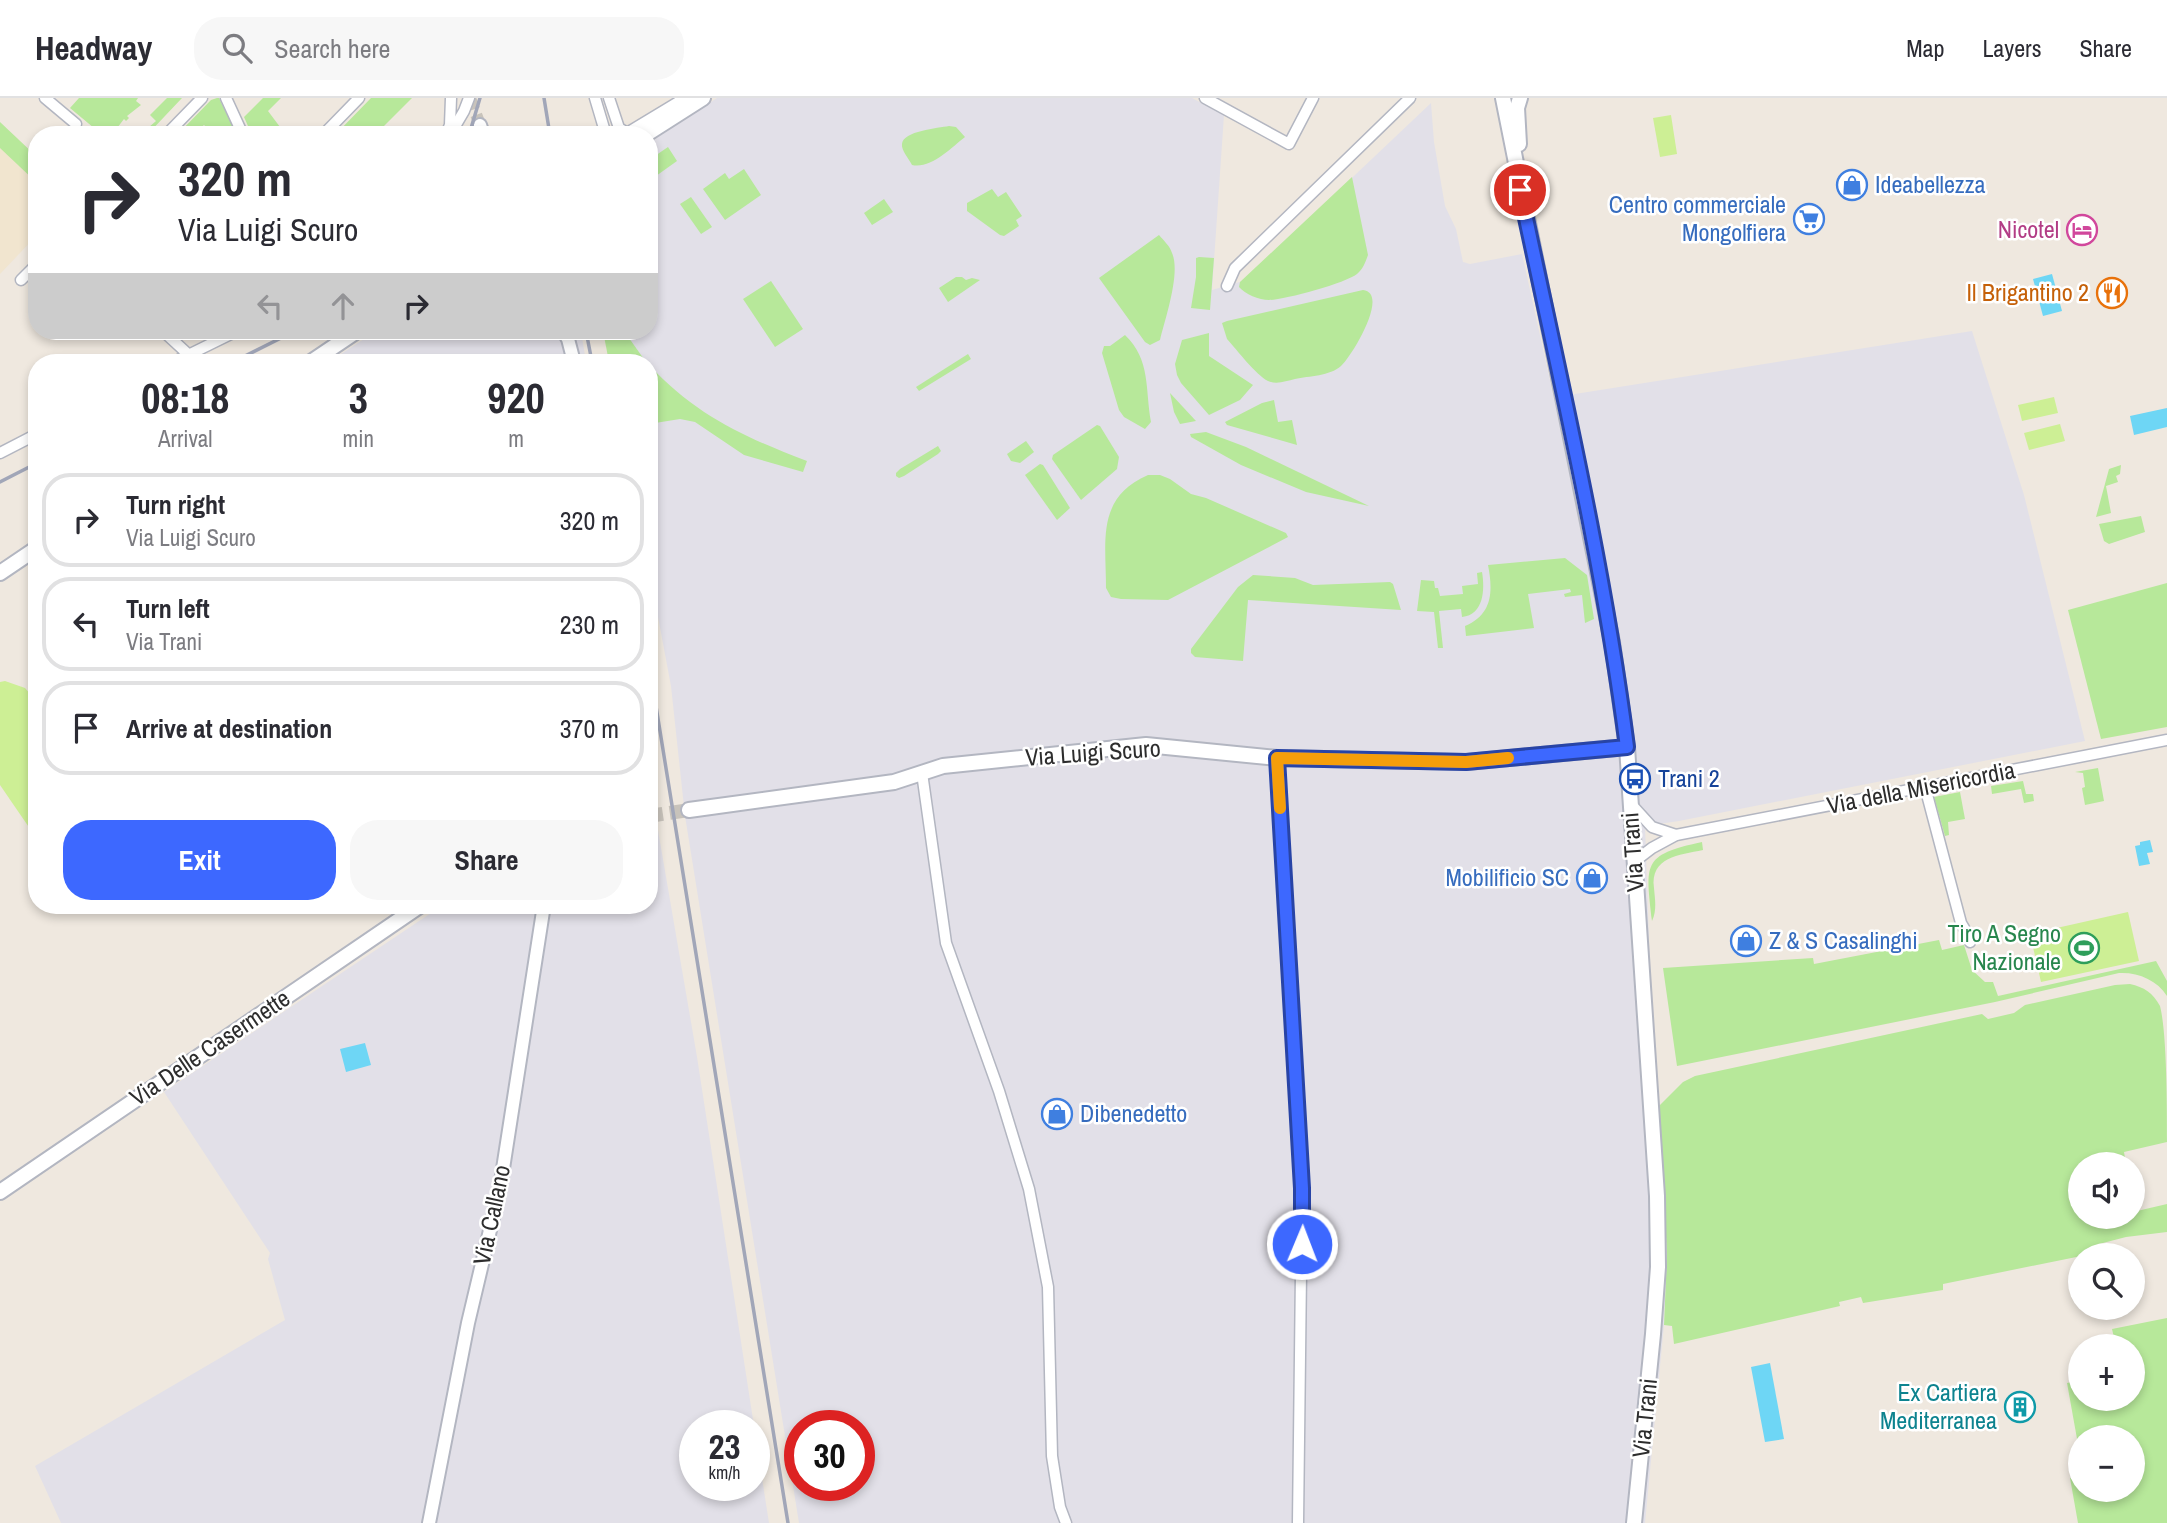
<!DOCTYPE html>
<html lang="en">
<head>
<meta charset="utf-8">
<style>
  :root { --surface:#fff; --page:#f7f7f7; --text:#2b2b33; --muted:#7c7c81; --line:#e1e1e2; --accent:#3d68ff }
  body { margin:0; font-family:"Archivo Narrow",sans-serif; background:var(--page); color:var(--text); height:100vh; display:flex; flex-direction:column; font-size:26px; white-space:nowrap }
  * { box-sizing:border-box; margin:0 }
  p { font-size:23px; color:var(--muted) }
  .icon { flex:none; width:38px; height:38px; fill:none; stroke:currentColor; stroke-width:2; stroke-linecap:round; stroke-linejoin:round }
  .map { position:relative; flex:1; overflow:hidden }
  .sheet { position:absolute; left:28px; top:256px; width:630px; height:560px; display:flex; flex-direction:column; background:var(--surface); border-radius:28px; box-shadow:0 4px 10px #0003 }
  .sheet>* { flex:none }
  .guide { position:absolute; left:28px; top:28px; width:630px; height:214px; border-radius:28px; box-shadow:0 4px 10px #0003; background:#fff; color:var(--text); overflow:hidden }
  .buttons { position:absolute; left:2068px; top:1054px; display:grid; gap:14px }
  .buttons a { display:grid; place-items:center; width:77px; height:77px; border-radius:50%; background:var(--surface); box-shadow:0 4px 10px #0003; font-size:35px }
  .speed { position:absolute; left:679px; top:1312px; display:flex; gap:14px; font-size:35px; font-weight:700; text-align:center }
  .speed>* { display:grid; place-content:center; width:91px; height:91px; border-radius:50%; background:var(--surface); box-shadow:0 4px 10px #0003; line-height:1 }
  .speed small { font-size:18px; font-weight:400 }
  .speed .limit { border:10px solid #d22; background:#fff; color:#111 }
  .pin { position:absolute; display:grid; place-items:center; width:60px; height:60px; color:#fff; margin:-30px; border:4px solid #fff; border-radius:50%; box-shadow:0 2px 7px #0007 }
  .me { position:absolute; width:77px; margin:-38px; rotate:1deg; stroke-linejoin:round; filter:drop-shadow(0 0 5px #0008) }
  .turn { display:flex; align-items:center; gap:24px; height:147px; padding:0 35px; font-size:32px }
  .turn .icon { width:91px; height:91px; stroke-width:2.5 }
  .turn b { display:block; font-size:49px; line-height:60px }
  .lanes { display:flex; align-items:center; height:66px; padding:0 35px; background:#0003; justify-content:center; gap:35px; direction:ltr }
  .lanes .off { opacity:.35 }
  .eta { display:flex; justify-content:space-evenly; align-items:center; height:119px; text-align:center }
  .eta b { font-size:42px; font-weight:700; line-height:49px }
  .button { display:flex; gap:14px; margin-top:auto; padding:14px 35px }
  .button a { flex:1; height:80px; border-radius:28px; background:var(--accent); color:#fff; font-size:28px; font-weight:700; line-height:80px; text-align:center }
  .button a+a { background:var(--page); color:var(--text) }
  ul { padding:0; list-style:none }
  li { display:flex; align-items:center; gap:21px; height:94px; margin:0 14px 10px; padding:0 21px; border:4px solid var(--line); border-radius:28px }
  li div { flex:1 }
  li b { display:block; font-size:26px }
  li em { font-style:normal }
  header { display:flex; align-items:center; gap:42px; box-sizing:border-box; height:98px; padding:0 35px; background:var(--surface); border-bottom:2px solid var(--line) }
  header strong { font-size:33px }
  nav { display:flex; gap:38px; margin-inline-start:auto; font-size:24px }
  .search { width:490px; height:63px; background:var(--page); display:flex; align-items:center; gap:18px; box-sizing:border-box; padding:0 24px; border-radius:28px; color:var(--muted); font-size:26px }
  .map>svg:first-child { display:block }
  .industrial { fill:#e2e0e8; fill-rule:evenodd }
  .education { fill:#f1e5cf }
  .green { fill:#b7e89a }
  .pitch { fill:#cdef95 }
  .water { fill:#6ed6f5 }
  .lines { fill:none; stroke-linecap:round; stroke-linejoin:round }
  .tertiary-tunnel { stroke:#c8c3bb; stroke-width:12; stroke-dasharray:12 6; stroke-linecap:butt }
  .secondary-tunnel { stroke:#c8c3bb; stroke-width:14; stroke-dasharray:14 7; stroke-linecap:butt }
  .minor-casing { stroke:#b3b6c1; stroke-width:13 }
  .tertiary-casing { stroke:#b3b6c1; stroke-width:16 }
  .secondary-casing { stroke:#b3b6c1; stroke-width:18 }
  .minor { stroke:#fff; stroke-width:10 }
  .tertiary { stroke:#fff; stroke-width:12 }
  .secondary { stroke:#fff; stroke-width:14 }
  .rail { stroke:#a1a6b8; stroke-width:3.5 }
  .route-casing { stroke:#2844a6; stroke-width:18 }
  .route { stroke:#3d68ff; stroke-width:12 }
  .slow { stroke:#f59e0b; stroke-width:12 }
  .labels { text-anchor:middle; stroke-width:5; stroke-linejoin:round; paint-order:stroke }
  .shop-label { font-size:24px; fill:#366cbe; stroke:#fff; text-anchor:start }
  .hotel-label { font-size:24px; fill:#b23c85; stroke:#fff; text-anchor:end }
  .food-label { font-size:24px; fill:#c56008; stroke:#fff; text-anchor:end }
  .street-label { font-size:24px; fill:#2d2d2d; stroke:#fff }
  .transit-label { font-size:24px; fill:#164399; stroke:#fff; text-anchor:start }
  .leisure-label { font-size:24px; fill:#27864d; stroke:#fff; text-anchor:end }
  .culture-label { font-size:24px; fill:#0d838f; stroke:#fff; text-anchor:end }
</style>
</head>
<body>
<header>
<strong>Headway</strong>
<div class="search"><svg class="icon" aria-label="search" viewBox="0 0 24 24"><circle cx="10" cy="10" r="6"/><path d="M15 15l6 6"/></svg>Search here</div>
<nav><a>Map</a><a>Layers</a><a>Share</a></nav>
</header>
<div class="map">
<svg width="2167" height="1425" viewBox="0 0 2167 1425">
  <rect width="100%" height="100%" fill="#efe8df"/>
  <!-- industrial -->
  <g class="industrial">
    <path d="M717 0H1192L1224 17 1212 192 1243 183 1431 5 1434 44 1445 108 1456 131 1463 164 1470 166 1522 156 1553 296 1556 299 1972 233 2024 397 2085 643 1679 723 1645 728 1650 871 1667 1157 1664 1227 1645 1425H799L685 718 671 588 649 471V264H610L604 233H649V45ZM800 1328H859V1388H800Z"/>
    <path d="M376 233H581L586 264H329Z"/>
    <path d="M649 680 697 959 754 1328H695V1388H754V1329L769 1425H61L35 1368 285 1222 268 1161 270 1155 164 994 443 807H649Z"/>
  </g>
  <!-- education -->
  <path class="education" d="M0 25 37 59V137L0 176Z"/>
  <!-- green -->
  <g class="green">
    <path d="M79 0H138L136 3 141 7 127 18 129 20 126 23 124 21 114 34 109 29 104 35 88 37 94 30 70 10Z"/>
    <path d="M167 0H182L147 37H140L156 23 150 17Z"/>
    <path d="M217 0H219L237 37H214L204 27 193 37H177L211 2Z"/>
    <path d="M263 0H281L268 13 280 29 272 37H252L244 19Z"/>
    <path d="M371 0H412L382 30 384 34 381 37H335Z"/>
    <path d="M0 24 37 59V85L0 50Z"/>
    <path d="M949 28 956 29 965 39C951 50 931 71 912 67 909 61 901 52 902 46 903 33 938 30 949 28Z"/>
    <path d="M668 49 677 63 649 83V62Z"/>
    <path d="M744 71 761 97 725 122 703 91 725 75 729 81Z"/>
    <path d="M1352 79 1368 157C1365 165 1363 171 1357 176 1346 185 1284 202 1269 202 1259 202 1245 196 1239 189L1240 184Z"/>
    <path d="M992 91 998 99 1006 94 1022 118 1016 122 1019 128 1004 138 1000 137 967 113V105Z"/>
    <path d="M691 99 712 129 701 136 680 106Z"/>
    <path d="M884 101 893 114 872 127 864 115Z"/>
    <path d="M1159 137C1164 143 1170 148 1172 155 1181 175 1165 221 1160 242L1150 247 1145 244 1099 180Z"/>
    <path d="M1199 159 1214 160 1210 212 1191 210 1196 179V160Z"/>
    <path d="M956 179H962L966 182 972 180 980 182 948 204 939 190Z"/>
    <path d="M771 183 803 231 775 249 743 201Z"/>
    <path d="M1363 192C1390 195 1352 258 1341 268 1330 278 1309 278 1295 281 1286 283 1277 287 1268 283 1256 277 1237 252 1227 241L1222 225 1227 223Z"/>
    <path d="M603 233H624L646 264H609Z"/>
    <path d="M1209 235V258L1253 287 1240 302 1209 317 1181 285 1177 277 1175 266 1182 242Z"/>
    <path d="M1125 237C1151 262 1145 291 1151 324L1145 331 1124 319 1119 312 1102 255 1104 248H1110Z"/>
    <path d="M968 256 971 261 919 293 916 289Z"/>
    <path d="M649 267C697 318 744 339 807 363L803 374 744 357 695 324 680 321 649 326Z"/>
    <path d="M1170 295 1196 323 1180 326 1174 314Z"/>
    <path d="M1274 302 1278 324 1292 322 1297 347 1227 327 1225 324 1262 305Z"/>
    <path d="M1097 327 1100 328 1119 359 1117 371 1081 402 1052 361 1053 357Z"/>
    <path d="M1206 334 1246 349 1369 408 1306 394 1241 367 1191 339 1190 336Z"/>
    <path d="M1026 343 1034 354 1020 365 1011 363 1007 356Z"/>
    <path d="M938 348 941 353 938 356 904 378 899 380 896 378V375L900 371Z"/>
    <path d="M1040 366 1043 367 1070 410 1057 422 1025 377Z"/>
    <path d="M2121 367 2120 376 2116 378 2118 384 2106 388 2111 415 2096 419 2109 371Z"/>
    <path d="M1148 377H1160L1170 381 1191 396 1206 400 1286 435 1288 439 1168 502 1121 501 1111 499 1106 490C1106 442 1096 400 1148 377Z"/>
    <path d="M2141 418 2145 434 2109 446 2104 443 2099 426Z"/>
    <path d="M1565 460 1587 477 1594 521 1585 525 1582 497 1565 499 1564 496 1571 494 1570 491 1528 496 1534 530 1466 538 1465 528C1493 516 1493 493 1488 467Z"/>
    <path d="M1482 474C1485 491 1484 517 1462 519L1461 511 1439 513 1443 550H1438L1434 514 1417 513 1421 482 1434 483 1435 490H1438L1440 498 1463 496 1462 488 1478 486 1477 475Z"/>
    <path d="M1253 477 1295 480 1313 487 1390 484 1393 486 1401 512 1248 502 1243 563 1195 559 1191 555V551L1238 489Z"/>
    <path d="M2167 485V629L2101 641 2068 512Z"/>
    <path d="M2098 670 2104 703 2085 707 2082 690 2085 689 2083 675 2075 674Z"/>
    <path d="M2023 683 2026 696H2033L2034 703 2024 705 2021 691 1992 696 1991 688Z"/>
    <path d="M1960 694 1965 721 1948 724 1949 737 1945 738 1934 699Z"/>
    <path d="M1702 744 1703 752C1679 757 1650 759 1654 790 1655 802 1657 812 1652 823 1646 766 1641 757 1702 744Z"/>
    <path d="M1939 842 1942 852 1964 847 1972 872 1985 884H1993L1998 898 2156 863 2167 883V898C2157 882 2138 874 2119 875L1995 904 1677 968 1663 870 1813 860 1814 866Z"/>
    <path d="M2130 886C2144 889 2153 895 2160 908 2167 935 2167 1010 2167 1044L2124 1054 2126 1066H2081V1118H2133V1097L2137 1113 2167 1106V1134L2126 1139 2099 1146 2101 1154 1943 1186V1192L1863 1205 1861 1199 1839 1204 1840 1208 1674 1246 1672 1228 1664 1227 1667 1157 1659 1008 1683 984 1695 978 1982 916 1988 921 2014 915 2025 907 2115 887Z"/>
    <path d="M2167 1220V1425H2078L2070 1380 2081 1377V1391H2133V1339H2081V1363L2067 1285 2081 1282V1300H2133V1248H2116L2112 1231Z"/>
  </g>
  <!-- pitch -->
  <g class="pitch">
    <path d="M1671 17 1677 56 1660 59 1653 20Z"/>
    <path d="M2054 299 2058 315 2022 323 2018 307Z"/>
    <path d="M2060 326 2065 343 2029 352 2024 335Z"/>
    <path d="M5 583 25 590 37 604V741L0 687V584Z"/>
    <path d="M2128 814 2139 863 2041 884 2030 836Z"/>
  </g>
  <!-- water -->
  <g class="water">
    <path d="M2052 176 2062 213 2043 218 2033 181Z"/>
    <path d="M2167 310V329L2134 337 2130 318Z"/>
    <path d="M2150 742 2153 754 2147 755 2150 766 2139 768 2135 748 2140 747V744Z"/>
    <path d="M365 945 371 967 346 974 340 951Z"/>
    <path d="M1770 1265 1784 1341 1765 1344 1751 1269Z"/>
  </g>
  <g class="lines">
    <!-- tertiary-tunnel -->
    <path class="tertiary-tunnel" d="M470 0 480 27"/>
    <!-- secondary-tunnel -->
    <path class="secondary-tunnel" d="M649 718 689 712"/>
    <!-- minor casing -->
    <g class="minor-casing">
      <g id="minor">
        <path d="M45 0 76 26"/>
        <path d="M226 0 243 37"/>
        <path d="M595 0 606 37"/>
        <path d="M609 0 619 30 627 35 685 0"/>
        <path d="M1205 0 1289 46 1313 0"/>
        <path d="M447 34 450 27 451 0"/>
        <path d="M166 37 202 0"/>
        <path d="M323 37 359 0"/>
        <path d="M450 37 464 13 469 0"/>
        <path d="M21 182 37 166"/>
        <path d="M1227 188 1235 170 1410 0"/>
        <path d="M163 233 189 257"/>
        <path d="M174 264 237 233"/>
        <path d="M0 355 37 336"/>
        <path d="M1277 660 1302 1090 1298 1425"/>
        <path d="M922 675 946 845 999 993 1029 1091 1048 1189 1052 1358 1060 1409 1066 1425"/>
        <path d="M1925 689 1961 825 1968 837 1970 844"/>
        <path d="M1632 707 1652 729 1676 737"/>
        <path d="M1635 763 1652 750 1676 737 2167 642"/>
      </g>
    </g>
    <!-- tertiary casing -->
    <g class="tertiary-casing">
      <g id="tertiary">
        <path d="M480 27 482 33"/>
        <path d="M563 233 568 241 574 264"/>
        <path d="M429 1425 468 1225 500 1090 544 807"/>
      </g>
    </g>
    <!-- secondary casing -->
    <g class="secondary-casing">
      <g id="secondary">
        <path d="M1503 0 1612 544 1627 649 1657 1098 1658 1169 1653 1236 1634 1425"/>
        <path d="M645 37 703 0"/>
        <path d="M1519 46 1517 10 1520 0"/>
        <path d="M311 264 357 233"/>
        <path d="M0 475 37 450"/>
        <path d="M689 712 894 684 943 668 1146 647 1277 660 1467 664 1627 649"/>
        <path d="M0 1094 421 807"/>
      </g>
    </g>
    <!-- minor -->
    <use href="#minor" class="minor"/>
    <!-- tertiary -->
    <use href="#tertiary" class="tertiary"/>
    <!-- secondary -->
    <use href="#secondary" class="secondary"/>
    <!-- rail -->
    <g class="rail">
      <path d="M544 0 550 37"/>
      <path d="M469 37 480 0"/>
      <path d="M586 233 592 264"/>
      <path d="M233 264 295 233"/>
      <path d="M0 384 37 365"/>
      <path d="M649 565 788 1425"/>
    </g>
  </g>
  <g class="lines">
    <!-- route casing -->
    <g class="route-casing">
      <path id="route" d="M1302 1146V1090L1277 660 1466 664 1627 649C1603 462 1559 277 1520 92"/>
    </g>
    <!-- route -->
    <use href="#route" class="route"/>
    <!-- slow -->
    <path class="slow" d="M1280 710 1277 660 1466 664 1508 660"/>
  </g>
  <!-- icons -->
  <defs>
    <g id="shop-ring" transform="scale(1.575)"><circle r="9.5" fill="#fff" stroke="#3f7fe0" stroke-width="1.5"/><path d="M-5-2.5h2.3a2.7 3.5 0 0 1 5.4 0H5L5.5 6h-11ZM-1.5-2.5h3a1.5 2.3 0 0 0-3 0Z" fill="#3f7fe0"/></g>
    <g id="supermarket-ring" transform="scale(1.575)"><circle r="9.5" fill="#fff" stroke="#3f7fe0" stroke-width="1.5"/><path d="M-6-5.5h2.5l.6 2H6L4.5 2H-2.5L-4.4-4H-6ZM-1.5 3.2a1.3 1.3 0 1 0 .1 0ZM3 3.2a1.3 1.3 0 1 0 .1 0Z" fill="#3f7fe0"/></g>
    <g id="hotel-ring" transform="scale(1.575)"><circle r="9.5" fill="#fff" stroke="#d1479c" stroke-width="1.5"/><path d="M-6-4.5h1.5V1H6V5H4.5V3h-9V5H-6ZM-4 0a1.8 1.8 0 1 1 3.6 0ZM.5 0V-2.5h3Q6-2.5 6 0Z" fill="#d1479c"/></g>
    <g id="restaurant-ring" transform="scale(1.575)"><circle r="9.5" fill="#fff" stroke="#e8710a" stroke-width="1.5"/><path d="M-5-6h1v4h1v-4h1v4h1v-4h1v5L-1.5 .5V6h-2V.5L-5-1ZM5-6V6H3V1.5H1.5Q1.5-4 5-6Z" fill="#e8710a"/></g>
    <g id="bus-ring" transform="scale(1.575)"><circle r="9.5" fill="#fff" stroke="#1a4fb4" stroke-width="1.5"/><path d="M-5-6H5V4H4V6H2V4H-2V6H-4V4H-5ZM-3.5-4V0h7V-4ZM-3.5 1.2v1.5H-2V1.2ZM2 1.2v1.5H3.5V1.2Z" fill="#1a4fb4"/></g>
    <g id="stadium-ring" transform="scale(1.575)"><circle r="9.5" fill="#fff" stroke="#2e9e5b" stroke-width="1.5"/><path d="M0-5a6.5 5 0 1 0 0 10a6.5 5 0 1 0 0-10ZM-3.5-1.8h7v3.6h-7Z" fill="#2e9e5b"/></g>
    <g id="building-ring" transform="scale(1.575)"><circle r="9.5" fill="#fff" stroke="#0f9aa8" stroke-width="1.5"/><path d="M-4-6H4V6H1V3H-1V6H-4ZM-2.5-4.3h1.7v1.8h-1.7ZM.8-4.3h1.7v1.8H.8ZM-2.5-1h1.7V.8h-1.7ZM.8-1h1.7V.8H.8Z" fill="#0f9aa8"/></g>
  </defs>
  <g fill-rule="evenodd">
    <use href="#shop-ring" x="1852" y="87"/>
    <use href="#supermarket-ring" x="1809" y="121"/>
    <use href="#hotel-ring" x="2082" y="132"/>
    <use href="#restaurant-ring" x="2112" y="195"/>
    <use href="#bus-ring" x="1635" y="681"/>
    <use href="#shop-ring" x="1592" y="780"/>
    <use href="#shop-ring" x="1746" y="843"/>
    <use href="#stadium-ring" x="2084" y="850"/>
    <use href="#shop-ring" x="1057" y="1016"/>
    <use href="#building-ring" x="2020" y="1309"/>
  </g>
  <g class="labels">
    <!-- shop labels -->
    <g class="shop-label">
      <text x="1875" y="95">Ideabellezza</text>
      <text x="1786" y="115" text-anchor="end">Centro commerciale<tspan x="1786" dy="28">Mongolfiera</tspan></text>
      <text x="1569" y="788" text-anchor="end">Mobilificio SC</text>
      <text x="1769" y="851">Z &amp; S Casalinghi</text>
      <text x="1080" y="1024">Dibenedetto</text>
    </g>
    <!-- hotel labels -->
    <g class="hotel-label">
      <text x="2059" y="140">Nicotel</text>
    </g>
    <!-- food labels -->
    <g class="food-label">
      <text x="2089" y="203">Il Brigantino 2</text>
    </g>
    <!-- street labels -->
    <g class="street-label">
      <text transform="translate(1093 655) rotate(-4)" y="8">Via Luigi Scuro</text>
      <text transform="translate(1921 690) rotate(-11)" y="8">Via della Misericordia</text>
      <text transform="translate(1633 754) rotate(-94)" y="8">Via Trani</text>
      <text transform="translate(210 950) rotate(-34)" y="8">Via Delle Casermette</text>
      <text transform="translate(492 1117) rotate(-78)" y="8">Via Callano</text>
      <text transform="translate(1645 1320) rotate(-84)" y="8">Via Trani</text>
    </g>
    <!-- transit labels -->
    <g class="transit-label">
      <text x="1658" y="689">Trani 2</text>
    </g>
    <!-- leisure labels -->
    <g class="leisure-label">
      <text x="2061" y="844">Tiro A Segno<tspan x="2061" dy="28">Nazionale</tspan></text>
    </g>
    <!-- culture labels -->
    <g class="culture-label">
      <text x="1997" y="1303">Ex Cartiera<tspan x="1997" dy="28">Mediterranea</tspan></text>
    </g>
  </g>
</svg>
<div class="buttons">
<a><svg class="icon" aria-label="sound" viewBox="0 0 24 24"><path d="M4 9h4l5-4v14l-5-4H4zM17 9q2 3 0 6"/></svg></a>
<a><svg class="icon" aria-label="search" viewBox="0 0 24 24"><circle cx="10" cy="10" r="6"/><path d="M15 15l6 6"/></svg></a>
<a>+</a>
<a>−</a>
</div>
<div class="speed"><div>23<small>km/h</small></div><div class="limit">30</div></div>
<div class="pin" style="left:1520px;top:92px;background:#d93025"><svg class="icon" aria-label="arrive" viewBox="0 0 24 24"><path d="M6 21V4h12l-3 4 3 4H6"/></svg></div>
<svg class="me" style="left:1302px;top:1146px" viewBox="-20 -20 40 40"><circle r="17" fill="#3d68ff" stroke="#fff" stroke-width="3"/><path d="M0-11L8 9 0 5-8 9z" fill="#fff"/></svg>
<div class="guide">
<div class="turn"><svg class="icon" aria-label="right" viewBox="0 0 24 24"><path d="M7 20v-9h11M14 6l5 5-5 5"/></svg><div><b>320 m</b>Via Luigi Scuro</div></div>
<div class="lanes"><svg class="icon off" aria-label="left" viewBox="0 0 24 24"><path d="M17 20v-9H6M10 6l-5 5 5 5"/></svg><svg class="icon off" aria-label="ahead" viewBox="0 0 24 24"><path d="M12 20V5M6 11l6-6 6 6"/></svg><svg class="icon" aria-label="right" viewBox="0 0 24 24"><path d="M7 20v-9h11M14 6l5 5-5 5"/></svg></div>
</div>
<section class="sheet">
<div class="eta">
<div><b>08:18</b><p>Arrival</p></div>
<div><b>3</b><p>min</p></div>
<div><b>920</b><p>m</p></div>
</div>
<ul>
<li><svg class="icon" aria-label="right" viewBox="0 0 24 24"><path d="M7 20v-9h11M14 6l5 5-5 5"/></svg><div><b>Turn right</b><p>Via Luigi Scuro</p></div><em>320 m</em></li>
<li><svg class="icon" aria-label="left" viewBox="0 0 24 24"><path d="M17 20v-9H6M10 6l-5 5 5 5"/></svg><div><b>Turn left</b><p>Via Trani</p></div><em>230 m</em></li>
<li><svg class="icon" aria-label="arrive" viewBox="0 0 24 24"><path d="M6 21V4h12l-3 4 3 4H6"/></svg><div><b>Arrive at destination</b></div><em>370 m</em></li>
</ul>
<div class="button"><a>Exit</a><a>Share</a></div>
</section>
</div>
</body>
</html>
